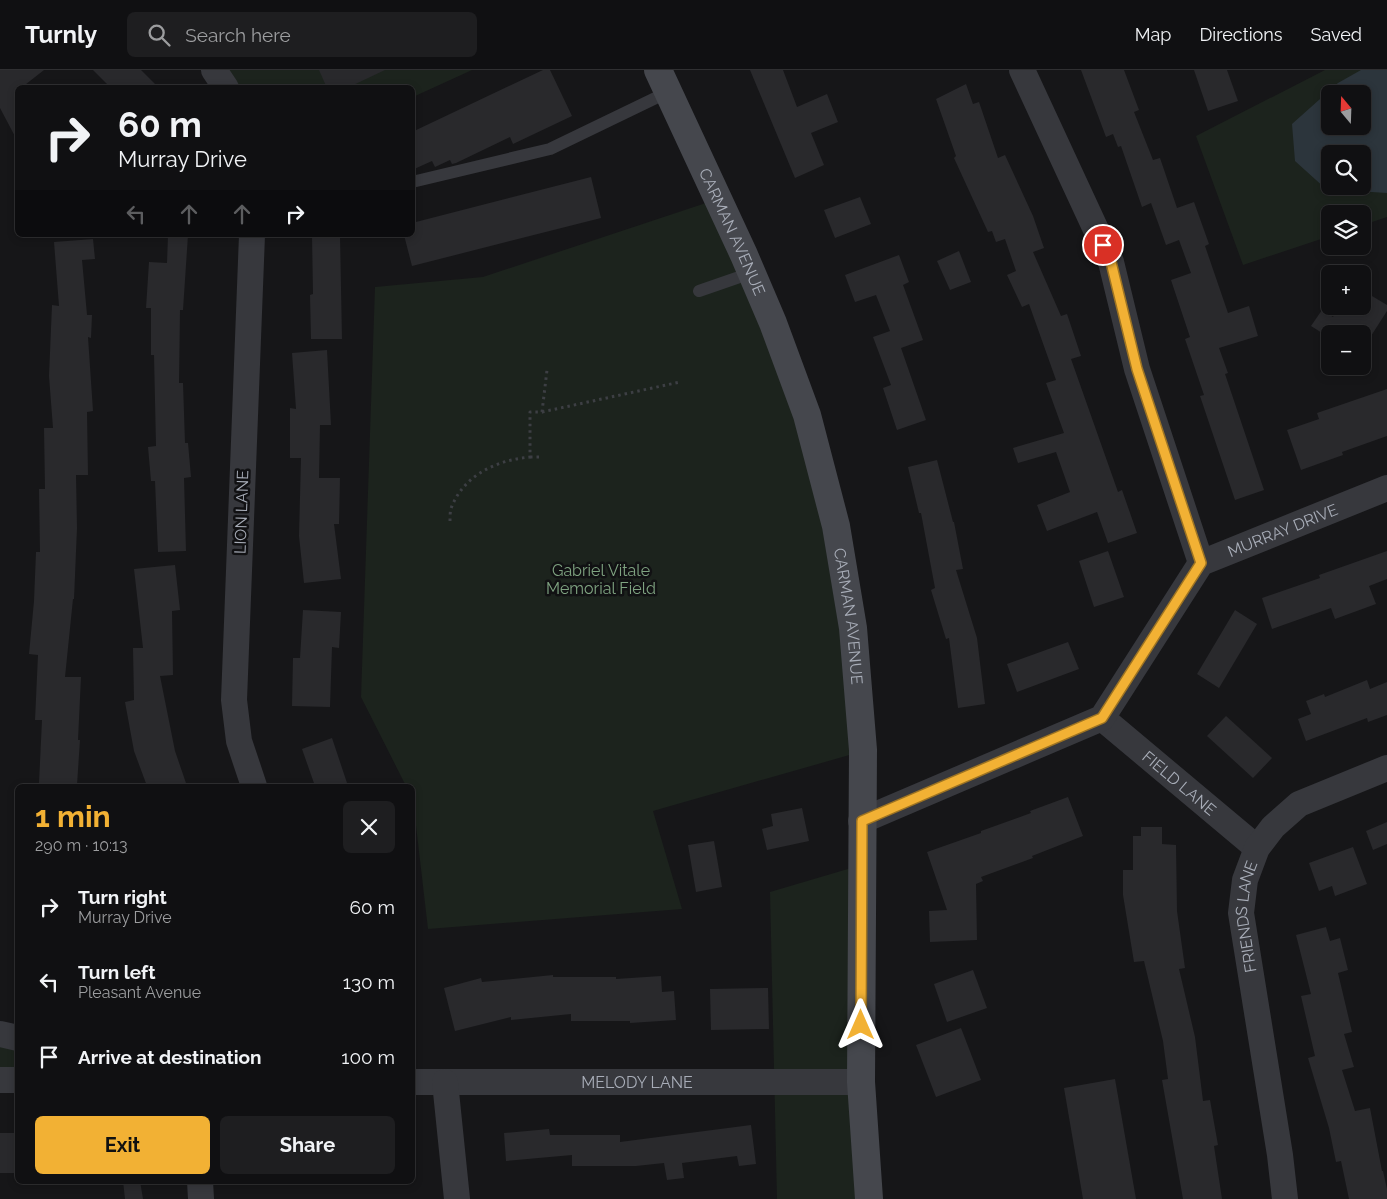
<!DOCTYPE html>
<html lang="en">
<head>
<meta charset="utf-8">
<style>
  :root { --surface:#101012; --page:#1e1e20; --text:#f1f3f6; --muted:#9c9d9f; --line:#303032; --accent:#f2b134 }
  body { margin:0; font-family:Raleway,sans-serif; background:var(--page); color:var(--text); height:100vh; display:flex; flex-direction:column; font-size:19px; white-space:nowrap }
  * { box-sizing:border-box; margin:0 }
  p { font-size:16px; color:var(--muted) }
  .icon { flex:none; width:28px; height:28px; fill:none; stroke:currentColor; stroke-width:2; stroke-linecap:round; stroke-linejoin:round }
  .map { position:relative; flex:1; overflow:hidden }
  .side { position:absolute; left:15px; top:714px; width:400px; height:400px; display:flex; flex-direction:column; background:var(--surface); border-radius:8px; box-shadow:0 2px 8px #0003,0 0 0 1px var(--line) }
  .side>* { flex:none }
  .banner { position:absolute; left:15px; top:15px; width:400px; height:152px; border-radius:8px; box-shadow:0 2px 8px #0003,0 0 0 1px var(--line); background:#101012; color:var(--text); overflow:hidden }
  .needle { width:32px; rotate:341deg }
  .tools { position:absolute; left:1321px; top:15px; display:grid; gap:10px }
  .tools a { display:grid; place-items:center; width:50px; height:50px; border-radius:8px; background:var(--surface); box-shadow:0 2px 8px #0003,0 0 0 1px var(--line); font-size:25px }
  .pin { position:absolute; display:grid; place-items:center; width:42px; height:42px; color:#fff; margin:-21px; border:2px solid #fff; border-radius:50%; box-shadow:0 1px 5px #0007 }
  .me { position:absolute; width:55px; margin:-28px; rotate:0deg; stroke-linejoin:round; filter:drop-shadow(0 0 4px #0008) }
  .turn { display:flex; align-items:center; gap:18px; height:105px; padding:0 20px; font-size:22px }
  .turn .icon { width:65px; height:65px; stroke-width:2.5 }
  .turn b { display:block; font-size:35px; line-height:42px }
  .lanes { display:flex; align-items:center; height:48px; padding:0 20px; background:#0003; justify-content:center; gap:25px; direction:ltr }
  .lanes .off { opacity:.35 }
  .round { display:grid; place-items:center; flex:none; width:52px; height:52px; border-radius:8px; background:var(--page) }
  .head { display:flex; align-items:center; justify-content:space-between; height:85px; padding:0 20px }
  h1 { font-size:30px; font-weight:700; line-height:38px; color:var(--accent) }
  .action { display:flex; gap:10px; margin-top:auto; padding:10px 20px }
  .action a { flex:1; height:58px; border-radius:8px; background:var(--accent); color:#111; font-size:20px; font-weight:700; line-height:58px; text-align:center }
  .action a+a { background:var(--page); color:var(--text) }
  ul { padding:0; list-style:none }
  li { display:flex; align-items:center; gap:15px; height:75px; padding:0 20px }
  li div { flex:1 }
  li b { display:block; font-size:19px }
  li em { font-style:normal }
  header { display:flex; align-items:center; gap:30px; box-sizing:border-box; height:70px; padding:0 25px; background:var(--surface); border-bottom:1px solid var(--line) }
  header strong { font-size:24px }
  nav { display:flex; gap:28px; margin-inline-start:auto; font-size:18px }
  .search { width:350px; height:45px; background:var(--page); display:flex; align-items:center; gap:12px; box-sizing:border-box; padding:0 18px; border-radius:8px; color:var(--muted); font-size:19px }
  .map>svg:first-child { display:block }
  .green { fill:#1c231d; fill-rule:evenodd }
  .water { fill:#2c353c; fill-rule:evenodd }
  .building { fill:#29292c }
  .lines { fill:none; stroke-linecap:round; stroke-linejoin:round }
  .path { stroke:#3d3f44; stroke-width:3; stroke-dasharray:2.5 4; stroke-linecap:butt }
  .lane { stroke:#37383d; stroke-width:12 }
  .street { stroke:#37383d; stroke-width:26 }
  .secondary { stroke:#45474d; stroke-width:28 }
  .route-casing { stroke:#9d7322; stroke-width:12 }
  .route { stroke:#f2b134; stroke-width:9 }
  .labels { text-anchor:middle; stroke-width:5; stroke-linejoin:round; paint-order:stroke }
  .street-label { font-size:16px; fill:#a8adb8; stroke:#111113 }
  .park-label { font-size:16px; fill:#7fa381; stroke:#111113 }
</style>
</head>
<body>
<header>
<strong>Turnly</strong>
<div class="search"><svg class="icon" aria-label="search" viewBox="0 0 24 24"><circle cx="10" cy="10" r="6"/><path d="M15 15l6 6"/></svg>Search here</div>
<nav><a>Map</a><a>Directions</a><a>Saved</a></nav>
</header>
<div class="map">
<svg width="1387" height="1129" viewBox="0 0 1387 1129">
  <rect width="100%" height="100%" fill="#161618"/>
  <!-- green -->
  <g class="green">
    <path d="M215 0H472L413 27 412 18 226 17Z"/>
    <path d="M1325 0H1387V147L1363 155 1362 144H1330V166L1243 195 1196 66ZM1330 24H1362V56H1330ZM1330 84H1362V116H1330Z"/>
    <path d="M715 130 768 254 833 462 860 682 653 741 682 839 428 859 413 730 412 716H406L361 627 375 217 483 207Z"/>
    <path d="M858 796 869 1129H777L770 822Z"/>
    <path d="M0 967 18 971 17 1007H0Z"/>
  </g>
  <!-- water -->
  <path class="water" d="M1361 0H1387V123L1326 119 1295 91 1292 54 1338 13ZM1330 24H1362V56H1330ZM1330 84H1362V116H1330Z"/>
  <!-- building -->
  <g class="building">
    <path d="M0 0H44L21 18H18V72L0 38Z"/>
    <path d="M93 0H141L159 18H111Z"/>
    <path d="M319 0H385L347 18H327Z"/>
    <path d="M543 0H550L572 46 513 74 510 67 456 93 452 94 450 90 435 97 432 91 412 100V62Z"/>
    <path d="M750 0H783L797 37 827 24 838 52 811 63 824 95 795 108Z"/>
    <path d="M1081 0H1124L1139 40 1134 42 1153 90 1160 88 1177 138 1194 132 1209 174 1205 176 1228 243 1249 236 1258 266 1219 278 1228 303 1225 304 1264 420 1235 430 1200 326 1204 325 1185 269 1190 267 1171 210 1191 203 1179 170 1166 175 1151 133 1142 137 1121 76 1118 77 1113 64 1106 67Z"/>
    <path d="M1194 0H1227L1238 31 1208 41Z"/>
    <path d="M966 14 973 34 979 32 998 88 1005 85 1033 146 1044 178 1033 182 1061 246 1067 244 1081 286 1071 289 1118 422 1122 420 1137 463 1108 473 1097 442 1047 461 1037 435 1070 422 1056 382 1018 393 1013 378 1064 363 1046 313 1056 310 1029 234 1022 237 1007 205 1016 201 1005 169 996 172 992 161 988 162 954 88 956 86 936 29Z"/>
    <path d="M591 107 601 148 412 196 404 165H412V153Z"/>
    <path d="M860 127 871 154 835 168 824 140Z"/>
    <path d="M168 165H188L183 240H180L179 313H183L185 373H188L191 407 184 408 186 481 158 482 155 411H151L148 377 156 376 154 285H151V238H146L149 192 167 193Z"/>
    <path d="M312 165H340L342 269H311L310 225 313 224Z"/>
    <path d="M93 169 95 189 82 190 87 245H92L91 268 88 267 93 341 87 342 88 405H76L77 458 74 529H73L65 607H81L78 670H80L77 715 39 713 42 650H35L38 585 29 584 34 531 36 482H40L39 419H45L44 358H53L49 306 52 235 59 236 54 172Z"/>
    <path d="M959 181 971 212 950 220 937 191Z"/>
    <path d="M899 185 909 212 903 215 923 270 901 278 926 350 897 360 883 318 891 315 873 267 890 261 876 225 855 232 845 205Z"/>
    <path d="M1362 220 1387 235V241L1362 280V264H1330V268L1311 256 1322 240 1333 247 1339 236H1362Z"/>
    <path d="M327 280 331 355H320L319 408H340L339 454H334L341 509 304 513 299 466 301 388H290V338L296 339 292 283Z"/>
    <path d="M1387 319V366L1342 382 1343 385 1301 400 1287 360 1319 349 1317 343Z"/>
    <path d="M937 390 953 452H954L963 499 956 500 977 568 985 634 958 638 949 568 946 569 931 520 935 518 921 443H919L908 397Z"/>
    <path d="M1108 481 1124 527 1094 537 1079 491Z"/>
    <path d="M1387 481V509L1369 516 1376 534 1335 549 1331 538 1272 559 1262 528 1320 508 1319 505Z"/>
    <path d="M175 495 180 540 172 541 173 605 160 606 175 681 187 716H147L134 681 125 632 134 630 133 578H143L134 499Z"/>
    <path d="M303 540 341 542 339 578 332 577 330 637 292 636 293 588H300Z"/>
    <path d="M1235 540 1257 554 1219 618 1197 604Z"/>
    <path d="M1068 572 1079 599 1017 622 1007 594Z"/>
    <path d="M1367 610 1370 619 1387 612V645L1368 652 1367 648 1306 671 1298 649 1311 644 1306 631 1324 624 1325 627Z"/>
    <path d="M1226 646 1272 688 1253 708 1207 666Z"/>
    <path d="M332 668 348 716H315L302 679Z"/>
    <path d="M1068 727 1083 766 1032 786 1033 788 981 807 983 811 976 814 977 870 930 872 929 841 947 840 927 782 981 763V761L1031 743 1030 741Z"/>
    <path d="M802 738 809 771 767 780 762 759 773 756 771 744Z"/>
    <path d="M1387 752V774L1373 780 1366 761Z"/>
    <path d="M1141 757H1162V774L1176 775 1177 841 1185 898 1179 899 1195 967 1203 1031 1210 1030 1218 1075 1214 1076 1222 1129H1183L1162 1010 1168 1009 1163 971 1144 891 1134 892 1123 825V800H1133V766H1141Z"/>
    <path d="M714 771 722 817 696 822 688 775Z"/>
    <path d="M1353 777 1367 814 1335 826 1332 816 1319 821 1309 793Z"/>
    <path d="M1326 857 1330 871 1340 868 1348 900 1338 903 1352 962 1344 964 1354 997 1342 1000 1355 1041 1370 1038 1382 1101H1383L1387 1119V1129H1349L1341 1091 1336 1092 1329 1058 1308 988 1315 986 1301 926 1311 924 1296 865Z"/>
    <path d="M973 900 987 938 947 952 934 914Z"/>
    <path d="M553 905V907H616V909L661 906 662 922 674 921 676 950 630 953V951H571V944L511 950V947L455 961 444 918 481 908 482 912Z"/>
    <path d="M768 918 769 959 711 960 710 919Z"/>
    <path d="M961 958 981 1010 936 1027 916 975Z"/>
    <path d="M1115 1009 1136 1129H1083L1064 1018Z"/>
    <path d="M751 1055 756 1094 739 1096 737 1086 682 1093 684 1108 667 1110 664 1093 636 1096H572V1085L506 1091 504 1063 549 1059 550 1065H620V1072Z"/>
    <rect x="0" y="1063" width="18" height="40"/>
    <path d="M123 1111H140L143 1129H125Z"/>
  </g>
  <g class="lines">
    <!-- path -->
    <g class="path">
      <path d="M542 342 680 312"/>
      <path d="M530 387H539"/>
      <path d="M450 451C450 446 450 440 452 436 465 404 498 390 530 387V342H542L547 300"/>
    </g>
    <!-- lane -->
    <g class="lane">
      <path d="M412 112 550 79 668 22"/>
      <path d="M699 221 751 203"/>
    </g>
    <!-- street -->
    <g class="street">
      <path d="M214 0 226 18"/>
      <path d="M1022 0 1111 192 1137 299 1201 493"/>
      <path d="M252 165 234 630 239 671 254 716"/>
      <path id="s1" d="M1102 648 1257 778"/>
      <path id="s2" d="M861 751 1102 648 1201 493 1387 418"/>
      <path d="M0 964 18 968"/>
      <path d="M0 1010H18"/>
      <path id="s3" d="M412 1012H861"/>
      <path d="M445 1012 457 1129"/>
      <path d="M200 1111 201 1129"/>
      <path id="s4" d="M1285 1129 1280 1085 1241 843 1245 810 1257 778 1273 757 1299 734 1387 698"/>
    </g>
    <!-- secondary -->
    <path class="secondary" id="s5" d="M658 0 744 185 773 253 807 345 836 456 853 558 863 680 861 1012 869 1129"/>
  </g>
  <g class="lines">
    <!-- route casing -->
    <g class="route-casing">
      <path id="route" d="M861 955 862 751 1102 648 1201 493 1137 299 1111 192 1103 175"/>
    </g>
    <!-- route -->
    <use href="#route" class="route"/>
  </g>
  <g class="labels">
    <!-- street labels -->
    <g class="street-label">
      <text dy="6" stroke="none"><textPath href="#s5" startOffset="178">CARMAN AVENUE</textPath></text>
      <text transform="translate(241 442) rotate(-88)" y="6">LION LANE</text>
      <text dy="6" stroke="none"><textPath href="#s2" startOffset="534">MURRAY DRIVE</textPath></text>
      <text dy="6" stroke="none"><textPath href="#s5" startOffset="582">CARMAN AVENUE</textPath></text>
      <text dy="6" stroke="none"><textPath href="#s1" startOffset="101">FIELD LANE</textPath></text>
      <text dy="6" stroke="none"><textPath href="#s4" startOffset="286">FRIENDS LANE</textPath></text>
      <text dy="6" stroke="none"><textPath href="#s3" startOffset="225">MELODY LANE</textPath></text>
    </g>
    <!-- park labels -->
    <g class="park-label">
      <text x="601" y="506">Gabriel Vitale<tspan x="601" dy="18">Memorial Field</tspan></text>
    </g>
  </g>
</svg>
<div class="tools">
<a><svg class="needle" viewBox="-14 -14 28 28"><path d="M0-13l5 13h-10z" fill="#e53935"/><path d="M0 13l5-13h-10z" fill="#9c9d9f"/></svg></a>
<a><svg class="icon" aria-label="search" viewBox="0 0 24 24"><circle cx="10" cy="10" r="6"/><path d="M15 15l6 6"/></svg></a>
<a><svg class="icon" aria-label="layers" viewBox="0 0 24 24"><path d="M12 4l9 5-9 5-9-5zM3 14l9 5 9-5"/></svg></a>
<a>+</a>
<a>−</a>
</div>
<div class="pin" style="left:1103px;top:175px;background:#d93025"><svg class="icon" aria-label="arrive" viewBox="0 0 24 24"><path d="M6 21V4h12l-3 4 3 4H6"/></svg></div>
<svg class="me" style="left:861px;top:955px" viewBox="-20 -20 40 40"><path d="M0-17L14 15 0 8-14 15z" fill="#f2b134" stroke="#fff" stroke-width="4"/></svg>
<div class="banner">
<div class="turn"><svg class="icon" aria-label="right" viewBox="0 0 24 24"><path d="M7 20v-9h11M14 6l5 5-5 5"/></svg><div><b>60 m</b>Murray Drive</div></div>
<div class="lanes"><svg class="icon off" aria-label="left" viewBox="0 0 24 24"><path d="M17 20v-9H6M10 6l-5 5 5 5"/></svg><svg class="icon off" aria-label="ahead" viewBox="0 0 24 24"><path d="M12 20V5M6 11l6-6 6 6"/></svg><svg class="icon off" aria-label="ahead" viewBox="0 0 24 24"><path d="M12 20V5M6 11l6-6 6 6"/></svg><svg class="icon" aria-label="right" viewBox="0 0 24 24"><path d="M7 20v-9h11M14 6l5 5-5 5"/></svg></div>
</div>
<section class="side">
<div class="head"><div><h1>1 min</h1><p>290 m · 10:13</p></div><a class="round"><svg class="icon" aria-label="close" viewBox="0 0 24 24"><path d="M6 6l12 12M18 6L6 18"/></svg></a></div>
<ul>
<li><svg class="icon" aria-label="right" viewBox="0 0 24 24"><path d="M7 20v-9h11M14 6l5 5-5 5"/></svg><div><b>Turn right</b><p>Murray Drive</p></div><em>60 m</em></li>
<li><svg class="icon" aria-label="left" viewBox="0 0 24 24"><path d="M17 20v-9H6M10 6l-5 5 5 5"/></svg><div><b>Turn left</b><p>Pleasant Avenue</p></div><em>130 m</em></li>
<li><svg class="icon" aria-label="arrive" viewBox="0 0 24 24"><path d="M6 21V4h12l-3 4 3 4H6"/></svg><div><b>Arrive at destination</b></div><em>100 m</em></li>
</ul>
<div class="action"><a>Exit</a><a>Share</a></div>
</section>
</div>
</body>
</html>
